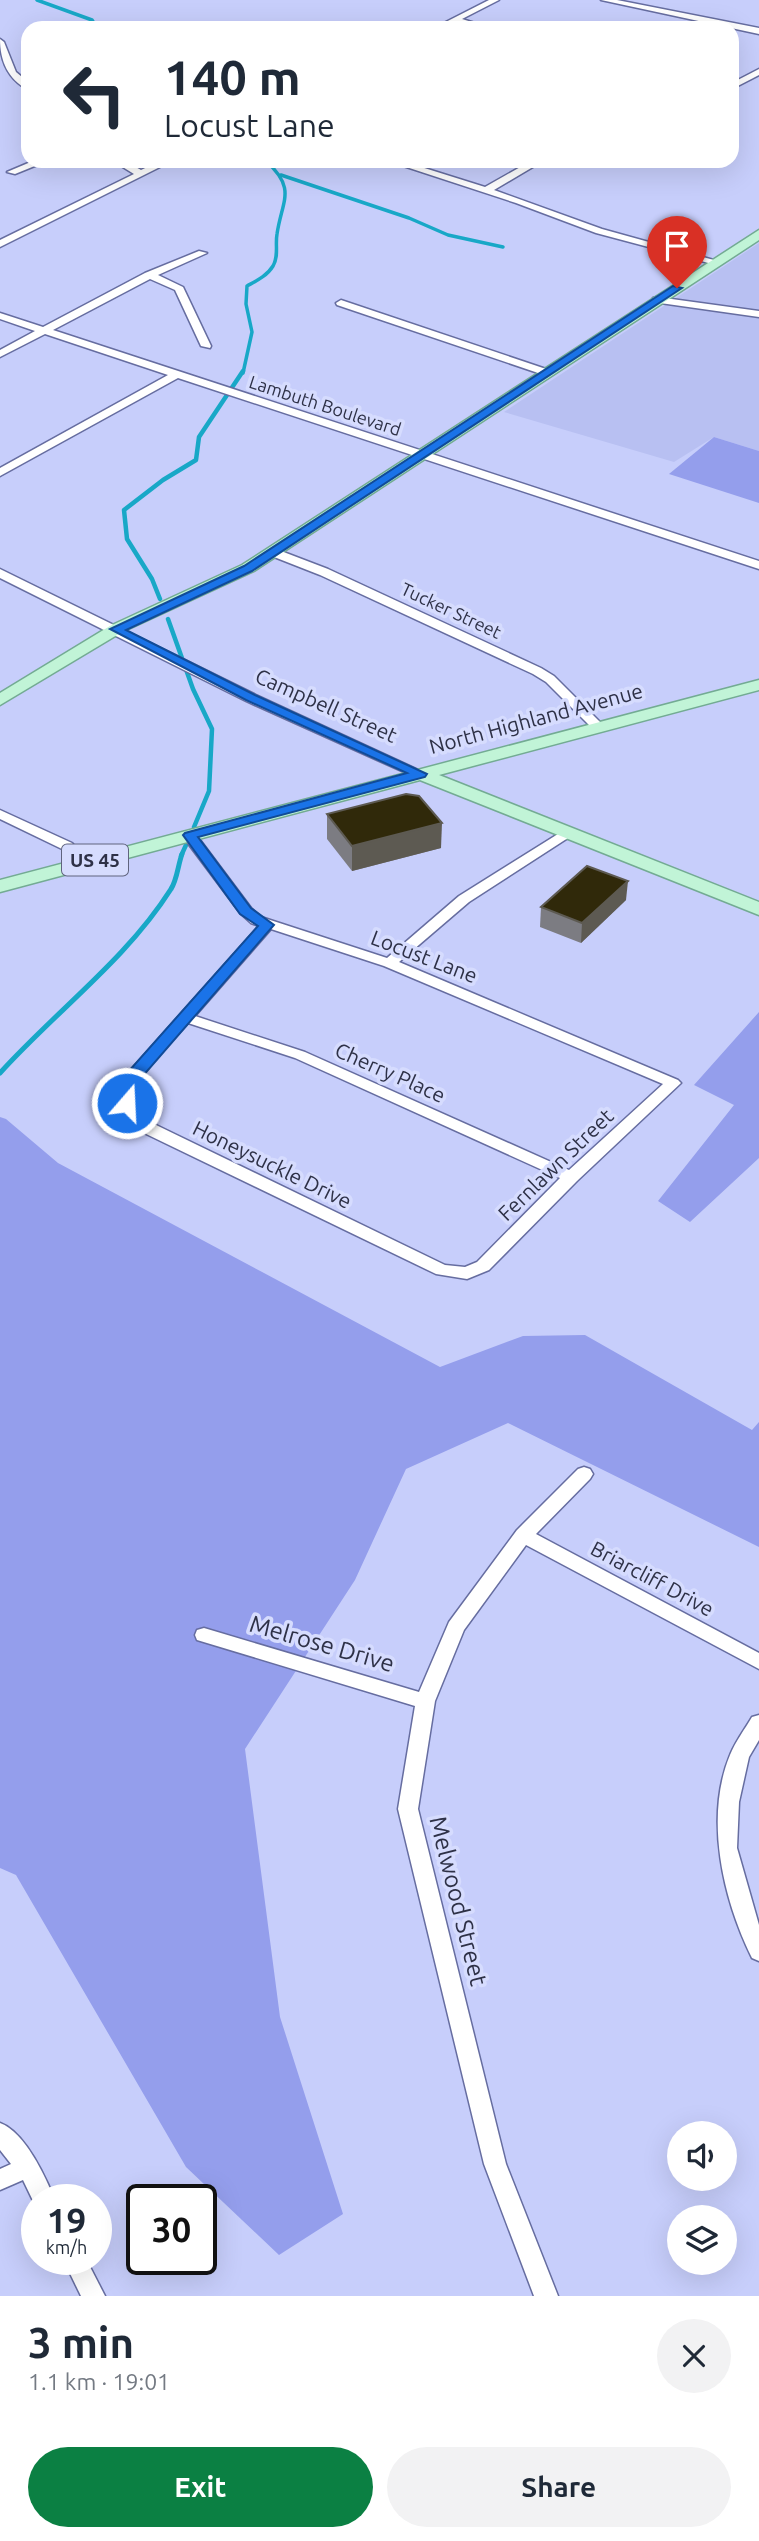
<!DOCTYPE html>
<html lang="en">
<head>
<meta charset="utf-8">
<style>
  :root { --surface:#fff; --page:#f2f2f3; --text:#1f2937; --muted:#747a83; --accent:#0b8043 }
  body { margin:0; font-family:Ubuntu,sans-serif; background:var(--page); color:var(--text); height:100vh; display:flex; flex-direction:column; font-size:26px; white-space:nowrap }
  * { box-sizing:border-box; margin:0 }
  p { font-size:23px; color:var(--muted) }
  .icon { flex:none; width:38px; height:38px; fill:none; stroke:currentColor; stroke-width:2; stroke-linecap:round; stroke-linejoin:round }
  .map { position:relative; height:2296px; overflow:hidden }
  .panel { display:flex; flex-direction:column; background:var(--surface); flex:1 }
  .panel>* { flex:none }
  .guide { position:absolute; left:21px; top:21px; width:718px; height:147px; border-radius:21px; box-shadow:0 7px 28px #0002; background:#fff; color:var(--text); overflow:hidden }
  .tools { position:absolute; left:667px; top:2121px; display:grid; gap:14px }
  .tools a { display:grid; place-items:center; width:70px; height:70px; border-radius:50%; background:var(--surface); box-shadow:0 7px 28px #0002; font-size:35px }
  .speed { position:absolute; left:21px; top:2184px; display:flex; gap:14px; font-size:35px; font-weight:700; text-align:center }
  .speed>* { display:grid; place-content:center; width:91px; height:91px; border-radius:50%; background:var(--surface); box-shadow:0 7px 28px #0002; line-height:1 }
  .speed small { font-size:18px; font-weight:400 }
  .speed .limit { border:4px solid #111; border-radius:10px; background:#fff; color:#111 }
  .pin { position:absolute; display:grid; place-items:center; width:60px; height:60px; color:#fff; margin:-72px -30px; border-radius:50% 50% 50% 0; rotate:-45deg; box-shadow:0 0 7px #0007 }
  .pin .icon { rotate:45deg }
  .me { position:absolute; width:77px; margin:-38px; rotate:19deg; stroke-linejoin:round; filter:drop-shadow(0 0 5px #0008) }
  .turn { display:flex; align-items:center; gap:24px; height:147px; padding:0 28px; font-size:32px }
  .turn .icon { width:91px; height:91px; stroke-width:2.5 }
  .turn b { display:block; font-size:49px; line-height:60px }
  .round { display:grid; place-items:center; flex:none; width:74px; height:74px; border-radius:37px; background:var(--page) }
  .headline { display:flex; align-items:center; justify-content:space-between; height:119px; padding:0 28px }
  h1 { font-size:42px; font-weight:600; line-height:52px }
  .primary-button { display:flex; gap:14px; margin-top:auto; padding:14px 28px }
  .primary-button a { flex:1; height:80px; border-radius:42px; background:var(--accent); color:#fff; font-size:28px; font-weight:600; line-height:80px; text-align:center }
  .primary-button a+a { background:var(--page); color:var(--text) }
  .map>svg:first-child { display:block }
  .built { fill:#b8c0f2 }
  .green { fill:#949eec }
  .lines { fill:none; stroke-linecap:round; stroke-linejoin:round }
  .stream-far2 { stroke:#18a8c7; stroke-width:3.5 }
  .stream-far1 { stroke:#18a8c7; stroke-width:4.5 }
  .stream { stroke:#18a8c7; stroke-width:5 }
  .minor-casing { stroke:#666da0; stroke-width:3 }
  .major-casing { stroke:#73ab93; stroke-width:3 }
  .minor { fill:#fff; fill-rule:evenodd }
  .major { fill:#c1f4d7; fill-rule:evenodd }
  .wall { fill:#7c7c82 }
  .shaded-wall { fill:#5d5a52 }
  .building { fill:#30290a; stroke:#5d5a52; stroke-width:2 }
  .route { fill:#1a73e8; stroke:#114b97; stroke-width:2 }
  .labels { text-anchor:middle; stroke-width:7; stroke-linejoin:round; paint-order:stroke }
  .far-street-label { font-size:18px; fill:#2e3147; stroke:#d6dcfe }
  .shield { fill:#d6dcfe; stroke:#60647e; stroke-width:2 }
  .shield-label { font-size:19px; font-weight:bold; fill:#2e3147 }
  .street-label { font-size:21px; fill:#2e3147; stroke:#d6dcfe }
  .near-street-label { font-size:24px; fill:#2e3147; stroke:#d6dcfe }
</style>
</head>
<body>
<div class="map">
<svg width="759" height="2296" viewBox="0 0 759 2296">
  <rect width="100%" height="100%" fill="#c7cefb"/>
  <!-- built -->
  <path class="built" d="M759 243V451L714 437 674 462 504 412Z"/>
  <!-- green -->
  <g class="green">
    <path d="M714 437 759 451V503L669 474Z"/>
    <path d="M759 1012V1158L690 1222 658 1201 734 1105 694 1085Z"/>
    <path d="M0 1117 6 1119 58 1163 440 1367 523 1336 585 1335 752 1430 759 1422V1547L508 1423 406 1469 355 1580 245 1749 280 2017 343 2214 279 2255 186 2167 16 1875 0 1868Z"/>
  </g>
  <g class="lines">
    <!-- stream-far2 -->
    <g class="stream-far2">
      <path d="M37 0 92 20 97 28"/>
      <path d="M281 175 409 218 448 235 503 247"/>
      <path d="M243 373 252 332 246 304 247 286C256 281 267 276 273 266 279 256 275 245 277 234 282 200 297 189 266 161"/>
    </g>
    <!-- stream-far1 -->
    <g class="stream-far1">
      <path d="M160 599 152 579 127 539 124 510 163 480 196 460 199 437 243 371"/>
      <path d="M168 619 193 689 212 729 209 791 194 827"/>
      <path d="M181 856 186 845"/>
    </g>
    <!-- stream -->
    <path class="stream" d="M0 1073C56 1011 126 960 171 889 177 880 178 865 182 854"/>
    <!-- minor casing -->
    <g class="minor-casing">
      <g id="minor">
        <path d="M489 0H499L462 19 491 28C480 28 467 23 456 23 449 23 442 28 434 28Z"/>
        <path d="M601 0H617L759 28V34Z"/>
        <path d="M0 39 4 42 16 72 28 82V90C8 79 0 61 0 39Z"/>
        <path d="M759 69V75L732 89V83Z"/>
        <path d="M33 161H47L15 174 7 172Z"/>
        <path d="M113 161H125L141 170 160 161H172L0 247V240L134 174Z"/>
        <path d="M388 161H402L485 187 531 161H543L494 190 602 229 721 262 716 265 596 233 516 203Z"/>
        <path d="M199 251 207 253 158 275 183 287 211 346 210 348 201 346 175 290 150 279 53 330 759 561V569L178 378 0 476V468L168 375 45 334 0 357V350L35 331 0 319V313L43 327 145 273Z"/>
        <path d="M657 297 759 311V317L653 302V298Z"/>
        <path d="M341 300 552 371 553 373 544 375 337 305 336 303Z"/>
        <path d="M273 548 328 569 541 668 554 676 604 726 603 729H593L546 682 533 674 320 575 269 555V549Z"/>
        <path d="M0 569 256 695 427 774 425 777H415L246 701 0 578Z"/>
        <path d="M0 810 72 843 89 864 87 867H77L62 849 0 819Z"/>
        <path d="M566 829 571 830 573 833 571 836 469 902 399 962 678 1080 681 1083 577 1181 489 1270 467 1279 436 1274 142 1132C123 1114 114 1096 129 1072L259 926 251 923 241 914 184 838 182 835 184 832H194L251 908 261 917 387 958 459 896ZM271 929 384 966 663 1084 569 1170 305 1052 195 1016ZM188 1023 295 1058 560 1178 477 1262 465 1267 445 1265 154 1124C112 1087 162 1053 188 1023Z"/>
        <path d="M584 1467 590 1469 593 1474 590 1479 536 1534 759 1653V1669L526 1545 464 1630 435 1701 418 1809 506 2164 558 2296H534L484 2164 398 1809 415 1706 197 1640 195 1635 197 1630 204 1628 419 1692 449 1622 517 1530 578 1469Z"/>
        <path d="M759 1715V1740L749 1757 739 1802 737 1848 759 1925V1961L752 1958C723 1899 704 1818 730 1755 735 1742 745 1729 752 1717Z"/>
        <path d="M0 2123C25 2132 45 2176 55 2200H37L36 2207 23 2180 0 2190V2169L11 2164 0 2150Z"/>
        <path d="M63 2259H86L105 2296H81Z"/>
      </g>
    </g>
    <!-- major casing -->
    <g class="major-casing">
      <g id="major">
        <path d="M759 230V240L254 571 122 632 0 705V693L110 626 242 565Z"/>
        <path d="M759 680V690L439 775 759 902V915L420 780 0 892V880Z"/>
      </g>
    </g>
    <!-- minor -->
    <use href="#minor" class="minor"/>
    <!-- major -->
    <use href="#major" class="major"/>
  </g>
  <!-- wall -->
  <g class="wall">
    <path d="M327 814 441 848 352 871 327 839Z"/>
    <path d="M626 900 581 943 540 927 541 907Z"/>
  </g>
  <!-- shaded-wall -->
  <g class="shaded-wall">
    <path d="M442 823 441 848 352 871V846Z"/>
    <path d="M628 881 626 900 581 943 582 923Z"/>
  </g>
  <!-- building -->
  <g class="building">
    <path d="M406 794 419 796 442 823 352 846 327 814Z"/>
    <path d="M587 866 628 881 582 923 541 907Z"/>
  </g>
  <!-- route -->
  <path class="route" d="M673 286 682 288 252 571 126 630 255 695 427 774 425 777 198 837 251 908 274 925 141 1078 135 1088 132 1107H121L119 1088 128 1072 258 926 240 914 183 835 185 833 407 773 246 700 110 629 244 566Z"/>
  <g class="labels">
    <!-- far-street labels -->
    <g class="far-street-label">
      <text transform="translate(325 406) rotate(18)" y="6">Lambuth Boulevard</text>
      <text transform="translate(451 611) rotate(25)" y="6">Tucker Street</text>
    </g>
    <!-- shield labels -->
    <rect class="shield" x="62" y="844.5" width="66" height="31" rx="5"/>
    <g class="shield-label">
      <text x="95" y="867">US 45</text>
    </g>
    <!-- street labels -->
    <g class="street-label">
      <text transform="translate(326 706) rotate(24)" y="7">Campbell Street</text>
      <text transform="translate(536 719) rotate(-15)" y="7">North Highland Avenue</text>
      <text transform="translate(424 957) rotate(21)" y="7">Locust Lane</text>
      <text transform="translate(390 1073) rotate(24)" y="7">Cherry Place</text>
      <text transform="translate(272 1165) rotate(26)" y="7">Honeysuckle Drive</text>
      <text transform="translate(556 1165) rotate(-44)" y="7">Fernlawn Street</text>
      <text transform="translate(652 1579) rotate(28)" y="7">Briarcliff Drive</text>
    </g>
    <!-- near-street labels -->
    <g class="near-street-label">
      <text transform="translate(322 1644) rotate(16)" y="8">Melrose Drive</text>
      <text transform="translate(458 1901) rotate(76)" y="8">Melwood Street</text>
    </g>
  </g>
</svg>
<div class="tools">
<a><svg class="icon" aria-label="sound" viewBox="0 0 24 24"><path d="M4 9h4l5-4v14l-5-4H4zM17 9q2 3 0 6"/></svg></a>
<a><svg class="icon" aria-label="layers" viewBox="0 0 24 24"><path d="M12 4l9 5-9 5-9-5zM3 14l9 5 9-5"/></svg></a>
</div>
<div class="speed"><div>19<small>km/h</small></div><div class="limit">30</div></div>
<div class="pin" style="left:677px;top:288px;background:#d93025"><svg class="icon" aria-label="arrive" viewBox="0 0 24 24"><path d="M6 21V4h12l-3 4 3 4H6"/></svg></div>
<svg class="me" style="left:127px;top:1103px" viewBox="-20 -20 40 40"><circle r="17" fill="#1a73e8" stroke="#fff" stroke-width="3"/><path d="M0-11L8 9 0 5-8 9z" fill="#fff"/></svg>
<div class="guide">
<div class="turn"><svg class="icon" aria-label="left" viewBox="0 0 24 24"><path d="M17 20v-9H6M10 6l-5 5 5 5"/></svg><div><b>140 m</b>Locust Lane</div></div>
</div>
</div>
<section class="panel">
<div class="headline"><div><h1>3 min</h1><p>1.1 km · 19:01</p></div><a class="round"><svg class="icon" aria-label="close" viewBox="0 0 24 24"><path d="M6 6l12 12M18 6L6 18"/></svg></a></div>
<div class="primary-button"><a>Exit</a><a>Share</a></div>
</section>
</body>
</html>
